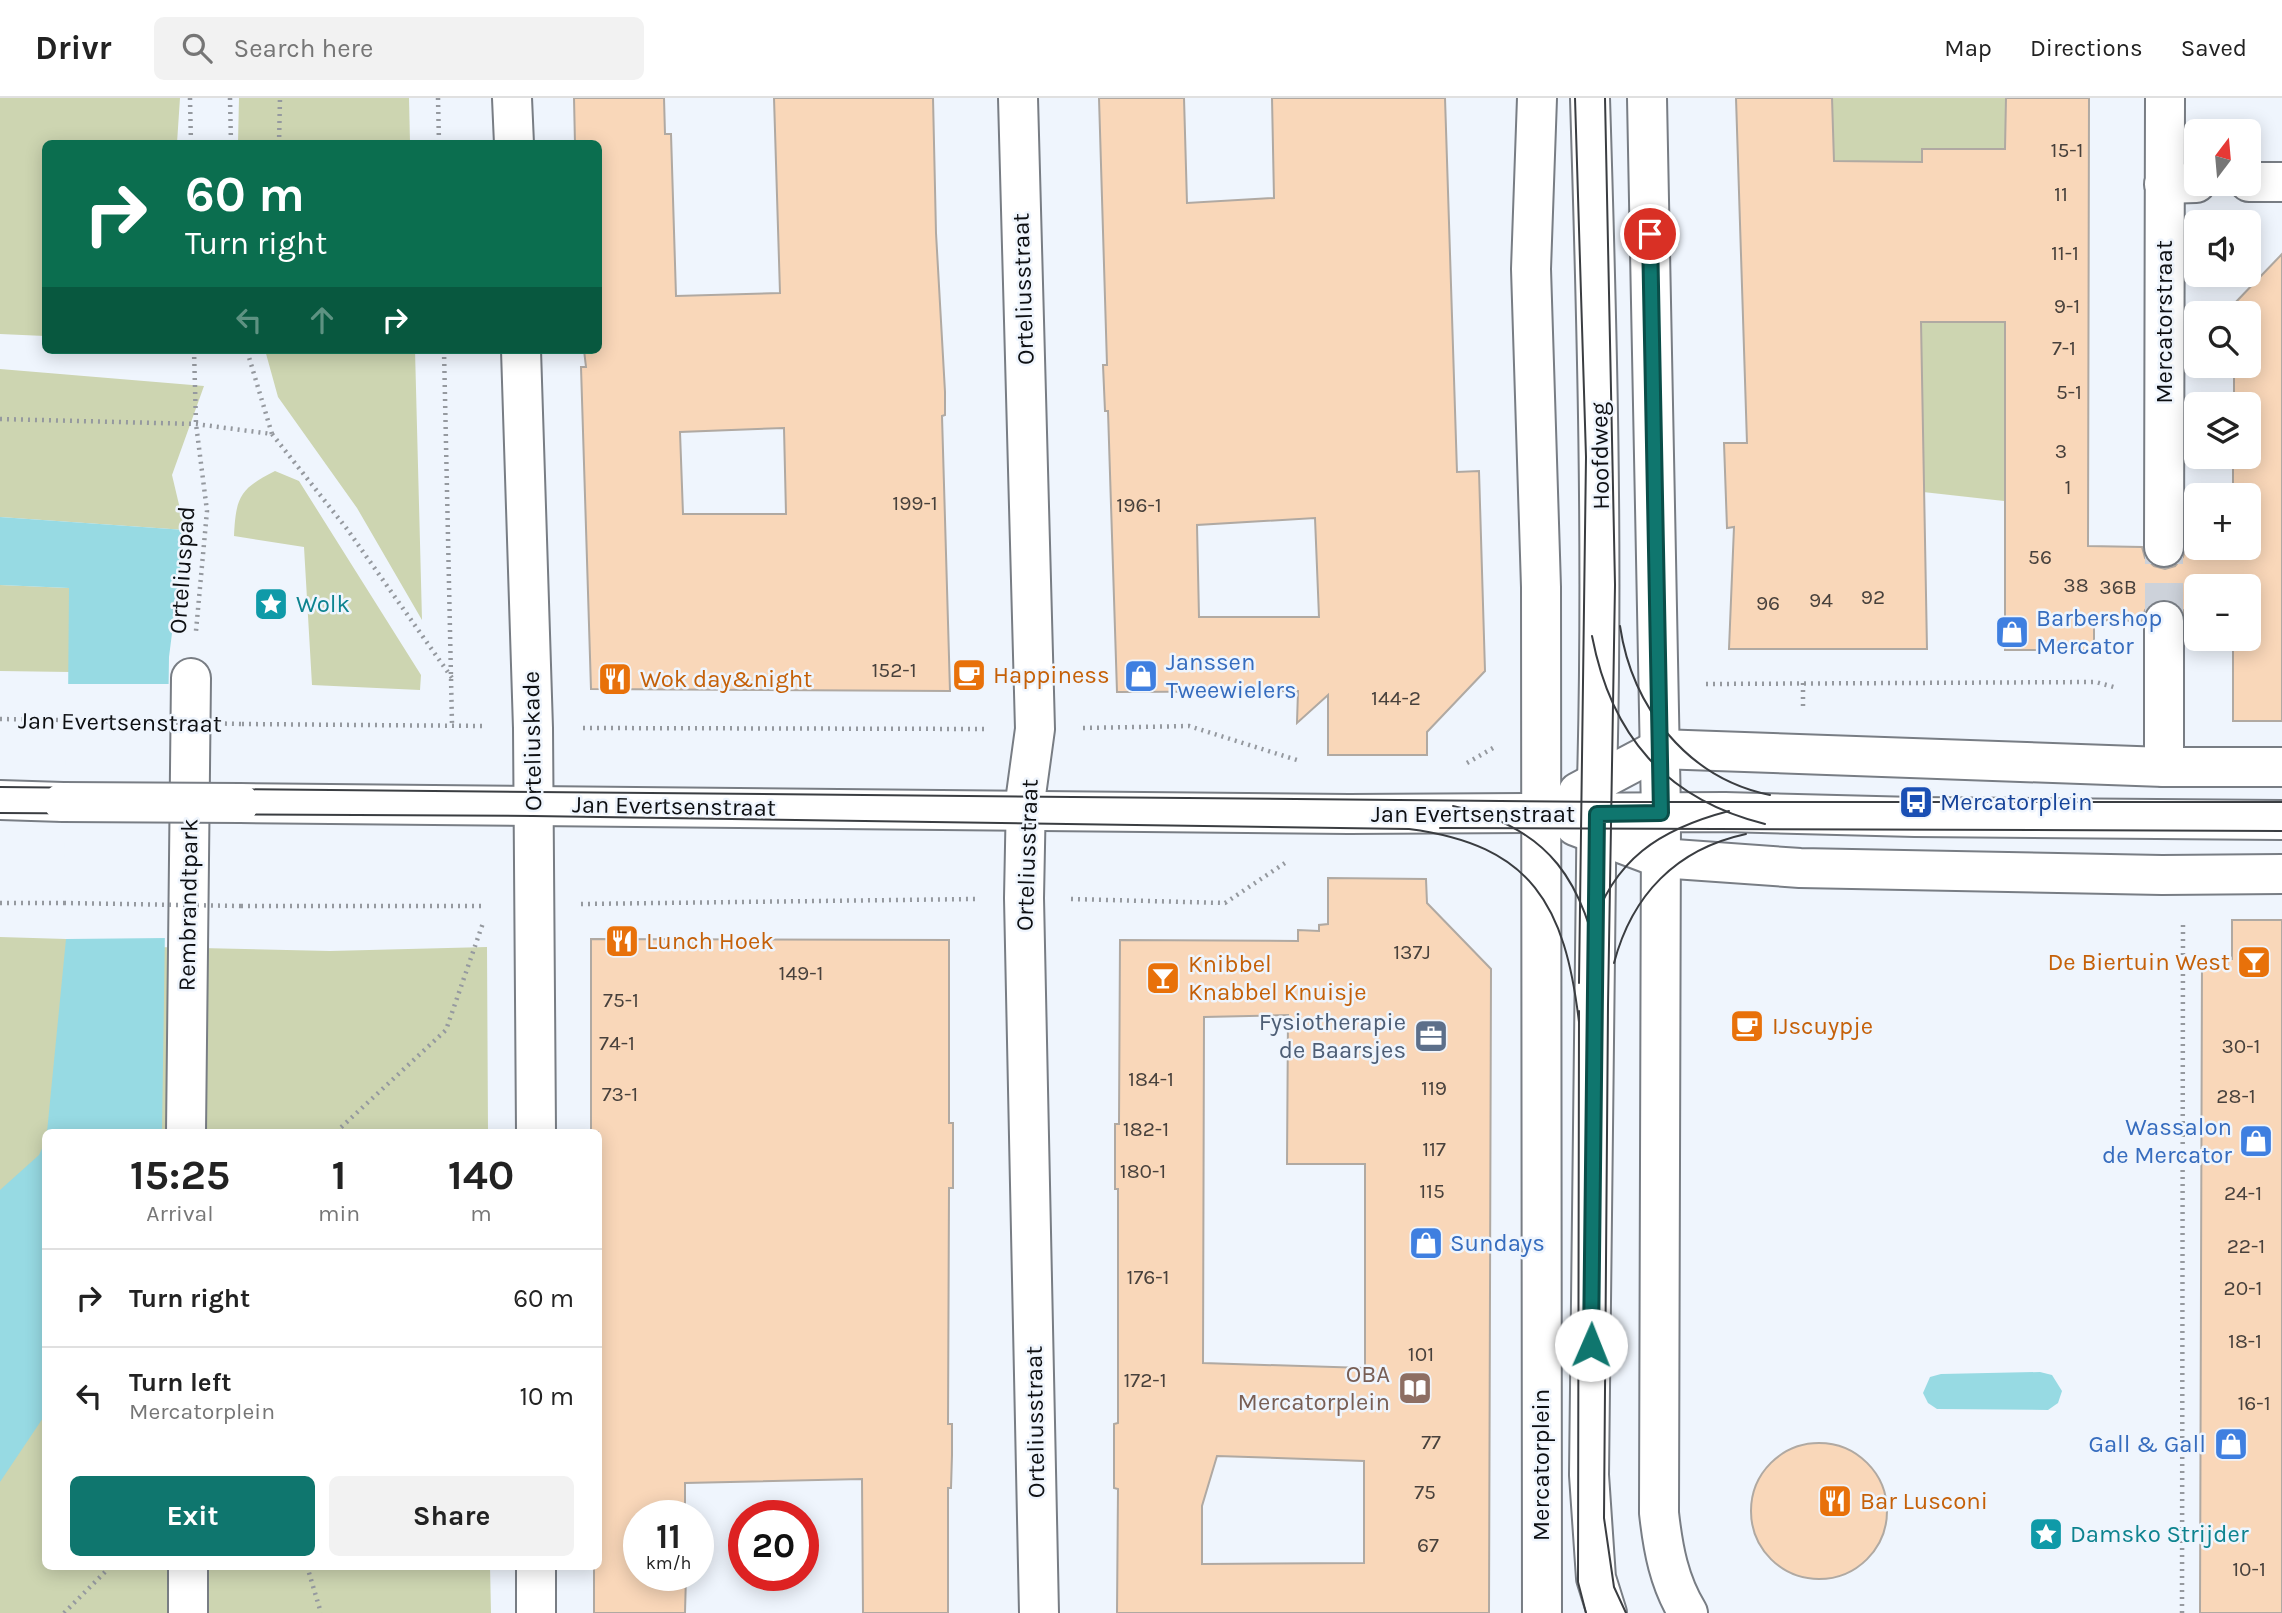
<!DOCTYPE html>
<html lang="en">
<head>
<meta charset="utf-8">
<style>
  :root { --surface:#fff; --page:#f2f2f2; --text:#222; --muted:#767676; --line:#e0e0e0; --accent:#0f766e }
  body { margin:0; font-family:Karla,sans-serif; background:var(--page); color:var(--text); height:100vh; display:flex; flex-direction:column; font-size:26px; white-space:nowrap }
  * { box-sizing:border-box; margin:0 }
  p { font-size:23px; color:var(--muted) }
  .icon { flex:none; width:38px; height:38px; fill:none; stroke:currentColor; stroke-width:2; stroke-linecap:round; stroke-linejoin:round }
  .map { position:relative; flex:1; overflow:hidden }
  .sheet { position:absolute; left:42px; top:1031px; width:560px; height:441px; display:flex; flex-direction:column; background:var(--surface); border-radius:10px; box-shadow:0 4px 18px #0003 }
  .sheet>* { flex:none }
  .top-card { position:absolute; left:42px; top:42px; width:560px; height:214px; border-radius:10px; box-shadow:0 4px 18px #0003; background:#0b6e4f; color:#fff; overflow:hidden }
  .needle { width:46px; rotate:16deg }
  .buttons { position:absolute; left:2184px; top:21px; display:grid; gap:14px }
  .buttons a { display:grid; place-items:center; width:77px; height:77px; border-radius:10px; background:var(--surface); box-shadow:0 4px 18px #0003; font-size:35px }
  .speed { position:absolute; left:623px; top:1402px; display:flex; gap:14px; font-size:35px; font-weight:700; text-align:center }
  .speed>* { display:grid; place-content:center; width:91px; height:91px; border-radius:50%; background:var(--surface); box-shadow:0 4px 18px #0003; line-height:1 }
  .speed small { font-size:18px; font-weight:400 }
  .speed .limit { border:10px solid #d22; background:#fff; color:#111 }
  .pin { position:absolute; display:grid; place-items:center; width:60px; height:60px; color:#fff; margin:-30px; border:4px solid #fff; border-radius:50%; box-shadow:0 2px 7px #0007 }
  .me { position:absolute; width:77px; margin:-38px; rotate:1deg; stroke-linejoin:round; filter:drop-shadow(0 0 5px #0008) }
  .turn { display:flex; align-items:center; gap:24px; height:147px; padding:0 28px; font-size:32px }
  .turn .icon { width:91px; height:91px; stroke-width:2.5 }
  .turn b { display:block; font-size:49px; line-height:60px }
  .lanes { display:flex; align-items:center; height:66px; padding:0 28px; background:#0003; justify-content:center; gap:35px; direction:ltr }
  .lanes .off { opacity:.35 }
  .eta { display:flex; justify-content:space-evenly; align-items:center; height:119px; text-align:center }
  .eta b { font-size:42px; font-weight:700; line-height:49px }
  .cta { display:flex; gap:14px; margin-top:auto; padding:14px 28px }
  .cta a { flex:1; height:80px; border-radius:10px; background:var(--accent); color:#fff; font-size:28px; font-weight:700; line-height:80px; text-align:center }
  .cta a+a { background:var(--page); color:var(--text) }
  ul { padding:0; list-style:none }
  li { display:flex; align-items:center; gap:21px; height:98px; padding:0 28px; border-top:2px solid var(--line) }
  li div { flex:1 }
  li b { display:block; font-size:26px }
  li em { font-style:normal }
  header { display:flex; align-items:center; gap:42px; box-sizing:border-box; height:98px; padding:0 35px; background:var(--surface); border-bottom:2px solid var(--line) }
  header strong { font-size:33px }
  nav { display:flex; gap:38px; margin-inline-start:auto; font-size:24px }
  .search { width:490px; height:63px; background:var(--page); display:flex; align-items:center; gap:18px; box-sizing:border-box; padding:0 24px; border-radius:10px; color:var(--muted); font-size:26px }
  .map>svg:first-child { display:block }
  .green { fill:#cdd5b1 }
  .water { fill:#97dae3 }
  .pier { fill:#eff5fd }
  .building { fill:#f9d7b9; stroke:#b0a9a2; stroke-width:2; fill-rule:evenodd }
  .lines { fill:none; stroke-linecap:round; stroke-linejoin:round }
  .minor-tunnel { stroke:#cdd2da; stroke-width:38; stroke-dasharray:38 19; stroke-linecap:butt }
  .minor-casing { stroke:#787d84; stroke-width:42 }
  .path { stroke:#95999f; stroke-width:4.5; stroke-dasharray:2 5; stroke-linecap:butt }
  .minor { stroke:#fff; stroke-width:38 }
  .tram { stroke:#3a3d41; stroke-width:2 }
  .minor-bridge-casing { stroke:#787d84; stroke-width:42; stroke-linecap:butt }
  .path-bridge { stroke:#95999f; stroke-width:4.5; stroke-dasharray:2 5; stroke-linecap:butt }
  .minor-bridge { stroke:#fff; stroke-width:38 }
  .route-casing { stroke:#0a4d48; stroke-width:18 }
  .route { stroke:#0f766e; stroke-width:12 }
  .labels { text-anchor:middle; stroke-width:5; stroke-linejoin:round; paint-order:stroke }
  .number-label { font-size:21px; fill:#48413c }
  .street-label { font-size:24px; fill:#0d0f12; stroke:#eff5fd }
  .culture-label { font-size:24px; fill:#0d838f; stroke:#eff5fd; text-anchor:start }
  .shop-label { font-size:24px; fill:#366cbe; stroke:#eff5fd; text-anchor:start }
  .food-label { font-size:24px; fill:#c56008; stroke:#eff5fd; text-anchor:start }
  .transit-label { font-size:24px; fill:#164399; stroke:#eff5fd; text-anchor:start }
  .service-label { font-size:24px; fill:#4e5e75; stroke:#eff5fd; text-anchor:end }
  .education-label { font-size:24px; fill:#785e54; stroke:#eff5fd; text-anchor:end }
</style>
</head>
<body>
<header>
<strong>Drivr</strong>
<div class="search"><svg class="icon" aria-label="search" viewBox="0 0 24 24"><circle cx="10" cy="10" r="6"/><path d="M15 15l6 6"/></svg>Search here</div>
<nav><a>Map</a><a>Directions</a><a>Saved</a></nav>
</header>
<div class="map">
<svg width="2282" height="1515" viewBox="0 0 2282 1515">
  <rect width="100%" height="100%" fill="#eff5fd"/>
  <!-- green -->
  <g class="green">
    <path d="M0 0H180L177 45 46 46 45 238 0 236Z"/>
    <path d="M239 0H409L410 45H238Z"/>
    <path d="M1810 0H2019L2022 405 1815 382Z"/>
    <path d="M265 252H415L422 522 357 410 278 299Z"/>
    <path d="M0 271 204 288 172 377 185 432 0 419Z"/>
    <path d="M275 373 299 383 421 577 420 592 312 587 304 449 234 438C236 398 240 391 275 373Z"/>
    <path d="M0 487 69 490 70 574 0 573Z"/>
    <path d="M0 839 66 841V847L330 853 487 849 488 1034H46V1468H490L491 1515H0Z"/>
  </g>
  <!-- water -->
  <g class="water">
    <path d="M0 419 185 432 169 559 162 1034H47L66 841 69 490 0 487Z"/>
    <path d="M45 1044V1317L0 1384V1092L39 1057Z"/>
    <path d="M2040 1274 2052 1277 2062 1293 2058 1305 2048 1312 1937 1311 1928 1305 1923 1295 1930 1279 1941 1276Z"/>
  </g>
  <!-- pier -->
  <path class="pier" d="M66 586H172L167 840 66 841 64 754Z"/>
  <!-- building -->
  <g class="building">
    <path d="M574 0H664L665 36H671L676 198 780 195 774 0H933L936 135 945 294V317L942 318 950 593 591 591 581 269H586L584 252H598V46H575ZM784 330 786 416H683L680 334Z"/>
    <path d="M1099 0H1184L1187 105 1274 100 1272 0H1445L1457 374 1479 373 1485 573 1427 634V657H1328V597L1297 625 1298 593 1117 594 1108 313H1105L1103 267H1107ZM1315 420 1319 519H1199L1197 427Z"/>
    <path d="M1736 0H1832L1834 63 1922 64V51H2005L2006 0H2089L2088 448 2142 449 2145 460 2154 468 2165 471 2175 468 2183 459 2186 449 2249 450V397H2233V359H2249V306H2234V268H2249V215H2234V206L2282 156V623H2233V541H2249V488H2196V523H2186L2183 512 2174 504 2165 501 2153 504 2145 512 2142 523 2094 522V552H2005V224H1921L1927 551H1729L1734 429 1727 430 1724 345H1747Z"/>
    <path d="M1328 780 1426 781 1427 805 1491 871 1489 1515H1117L1118 1391 1114 1390V1326L1118 1325V1091H1115V1026H1119L1120 842 1298 843V832L1319 833V827L1328 826ZM1288 917 1287 1066H1365V1270L1203 1265 1204 919ZM1217 1358 1364 1363V1465L1202 1466V1408Z"/>
    <path d="M2232 822H2282V1515H2200L2202 861H2232Z"/>
    <path d="M591 841 949 842V1025H953V1090H949L948 1326H952V1357L951 1390H948V1515H863L862 1381 685 1385V1418H639V1477H686L685 1515H594V1468H598V1034H591Z"/>
    <circle cx="1819" cy="1413" r="68"/>
  </g>
  <g class="lines">
    <!-- minor-tunnel -->
    <path class="minor-tunnel" d="M2164 523V449"/>
    <!-- minor casing -->
    <g class="minor-casing">
      <g id="minor">
        <path d="M512 0 514 46"/>
        <path d="M1018 0 1035 631 1026 697 1024 800 1039 1515"/>
        <path d="M1537 0 1531 171 1541 489 1542 1515"/>
        <path d="M1590 0C1597 228 1603 456 1597 684L1589 1377 1596 1480 1607 1515"/>
        <path d="M1647 0 1661 715 1659 1415C1663 1451 1669 1484 1688 1515"/>
        <path d="M2249 84H2282"/>
        <path d="M2164 86 2196 85"/>
        <path d="M521 252 533 630 536 1034"/>
        <path d="M2164 449 2165 0"/>
        <path d="M2164 669V523"/>
        <path d="M1578 694 1659 651 2164 669H2282"/>
        <path d="M0 702 63 704"/>
        <path d="M240 705 1349 716 1725 714 1915 719 2282 722"/>
        <path d="M1575 728 1660 760 1800 770 2162 777 2282 776"/>
        <path d="M186 1034 191 580"/>
        <path d="M536 1468V1515"/>
        <path d="M188 1515V1468"/>
      </g>
    </g>
    <!-- path -->
    <g class="path">
      <path d="M190 0 191 46"/>
      <path d="M230 0 231 46"/>
      <path d="M438 0 439 46"/>
      <path d="M279 46 280 0"/>
      <path d="M194 252 196 326 207 413 196 533"/>
      <path d="M444 252 452 626"/>
      <path d="M0 321 196 326 272 336 248 256 249 252"/>
      <path d="M272 336 347 431 452 580"/>
      <path d="M1803 585V609"/>
      <path d="M1706 586 2096 584 2117 590"/>
      <path d="M0 621 64 622"/>
      <path d="M242 626 486 628"/>
      <path d="M583 630 987 631"/>
      <path d="M1083 630 1189 628 1300 663"/>
      <path d="M1467 665 1493 650"/>
      <path d="M1071 801 1225 805 1285 765"/>
      <path d="M0 805H64"/>
      <path d="M581 806 975 801"/>
      <path d="M241 808H485"/>
      <path d="M336 1034 446 932 483 825"/>
      <path d="M307 1468 321 1515"/>
      <path d="M64 1515 111 1468"/>
      <path d="M2182 1515 2183 826"/>
    </g>
    <!-- minor -->
    <use href="#minor" class="minor"/>
    <!-- tram -->
    <g class="tram">
      <path d="M1575 0 1586 359 1579 885"/>
      <path d="M1605 0 1615 487 1608 907 1604 1420 1614 1489 1626 1515"/>
      <path d="M1620 528C1632 609 1687 680 1770 697"/>
      <path d="M1592 538C1611 637 1665 701 1765 726"/>
      <path d="M0 689 1611 704H2282"/>
      <path d="M1453 708C1552 730 1583 784 1602 878"/>
      <path d="M0 715 533 718 1409 731C1532 747 1565 807 1579 924"/>
      <path d="M1440 730 2282 733"/>
      <path d="M1591 833C1613 761 1660 731 1729 713"/>
      <path d="M1614 865C1632 797 1676 751 1746 736"/>
      <path d="M1579 913 1578 1484 1586 1515"/>
    </g>
    <!-- minor-bridge casing -->
    <g class="minor-bridge-casing">
      <path id="minor-bridge" d="M63 704 240 705"/>
    </g>
    <!-- path-bridge -->
    <g class="path-bridge">
      <path d="M64 622 242 626"/>
      <path d="M64 805 241 808"/>
    </g>
    <!-- minor-bridge -->
    <use href="#minor-bridge" class="minor-bridge"/>
  </g>
  <g class="lines">
    <!-- route casing -->
    <g class="route-casing">
      <path id="route" d="M1591 1247 1597 716 1661 715 1650 136"/>
    </g>
    <!-- route -->
    <use href="#route" class="route"/>
  </g>
  <!-- icons -->
  <defs>
    <g id="sight-square" transform="scale(1.75)"><rect x="-9" y="-9" width="18" height="18" rx="4" fill="#0f9aa8" stroke="#eff5fd"/><path d="M0-6L1.8-2.2L6-1.7L2.9 1.2L3.7 5.4L0 3.3L-3.7 5.4L-2.9 1.2L-6-1.7L-1.8-2.2Z" fill="#fff"/></g>
    <g id="shop-square" transform="scale(1.75)"><rect x="-9" y="-9" width="18" height="18" rx="4" fill="#3f7fe0" stroke="#eff5fd"/><path d="M-5-2.5h2.3a2.7 3.5 0 0 1 5.4 0H5L5.5 6h-11ZM-1.5-2.5h3a1.5 2.3 0 0 0-3 0Z" fill="#fff"/></g>
    <g id="cafe-square" transform="scale(1.75)"><rect x="-9" y="-9" width="18" height="18" rx="4" fill="#e8710a" stroke="#eff5fd"/><path d="M-5.5-4.5H6V0H3Q3 3.5 0 3.5H-2.5Q-5.5 3.5-5.5 0ZM3-3.2v2h1.7v-2ZM-6 4.5H4V6H-6Z" fill="#fff"/></g>
    <g id="restaurant-square" transform="scale(1.75)"><rect x="-9" y="-9" width="18" height="18" rx="4" fill="#e8710a" stroke="#eff5fd"/><path d="M-5-6h1v4h1v-4h1v4h1v-4h1v5L-1.5 .5V6h-2V.5L-5-1ZM5-6V6H3V1.5H1.5Q1.5-4 5-6Z" fill="#fff"/></g>
    <g id="bus-square" transform="scale(1.75)"><rect x="-9" y="-9" width="18" height="18" rx="4" fill="#1a4fb4" stroke="#eff5fd"/><path d="M-5-6H5V4H4V6H2V4H-2V6H-4V4H-5ZM-3.5-4V0h7V-4ZM-3.5 1.2v1.5H-2V1.2ZM2 1.2v1.5H3.5V1.2Z" fill="#fff"/></g>
    <g id="bar-square" transform="scale(1.75)"><rect x="-9" y="-9" width="18" height="18" rx="4" fill="#e8710a" stroke="#eff5fd"/><path d="M-6-5H6L.8 .8V4.5H3.5V6h-7V4.5H-.8V.8Z" fill="#fff"/></g>
    <g id="office-square" transform="scale(1.75)"><rect x="-9" y="-9" width="18" height="18" rx="4" fill="#5c6f8a" stroke="#eff5fd"/><path d="M-6-3h4V-5.5h4V-3h4V5H-6ZM-1-4.5V-3h2v-1.5ZM-6 0V1H6V0Z" fill="#fff"/></g>
    <g id="library-square" transform="scale(1.75)"><rect x="-9" y="-9" width="18" height="18" rx="4" fill="#8d6e63" stroke="#eff5fd"/><path d="M-6-4Q-3-5.5-.7-3.5V5Q-3 3-6 4ZM6-4Q3-5.5 .7-3.5V5Q3 3 6 4Z" fill="#fff"/></g>
  </defs>
  <g fill-rule="evenodd">
    <use href="#sight-square" x="271" y="506"/>
    <use href="#shop-square" x="2012" y="534"/>
    <use href="#cafe-square" x="969" y="577"/>
    <use href="#shop-square" x="1141" y="578"/>
    <use href="#restaurant-square" x="615" y="581"/>
    <use href="#bus-square" x="1916" y="704"/>
    <use href="#restaurant-square" x="622" y="843"/>
    <use href="#bar-square" x="2254" y="864"/>
    <use href="#bar-square" x="1163" y="880"/>
    <use href="#cafe-square" x="1747" y="928"/>
    <use href="#office-square" x="1431" y="938"/>
    <use href="#shop-square" x="2256" y="1043"/>
    <use href="#shop-square" x="1426" y="1145"/>
    <use href="#library-square" x="1415" y="1290"/>
    <use href="#shop-square" x="2231" y="1346"/>
    <use href="#restaurant-square" x="1835" y="1403"/>
    <use href="#sight-square" x="2046" y="1436"/>
  </g>
  <g class="labels">
    <!-- number labels -->
    <g class="number-label">
      <text x="2067" y="59">15-1</text>
      <text x="2061" y="103">11</text>
      <text x="2065" y="162">11-1</text>
      <text x="2067" y="215">9-1</text>
      <text x="2064" y="257">7-1</text>
      <text x="2069" y="301">5-1</text>
      <text x="2061" y="360">3</text>
      <text x="2068" y="396">1</text>
      <text x="915" y="412">199-1</text>
      <text x="1139" y="414">196-1</text>
      <text x="2040" y="466">56</text>
      <text x="2076" y="494">38</text>
      <text x="2118" y="496">36B</text>
      <text x="1873" y="506">92</text>
      <text x="1821" y="509">94</text>
      <text x="1768" y="512">96</text>
      <text x="894" y="579">152-1</text>
      <text x="1396" y="607">144-2</text>
      <text x="1412" y="861">137J</text>
      <text x="801" y="882">149-1</text>
      <text x="621" y="909">75-1</text>
      <text x="617" y="952">74-1</text>
      <text x="2241" y="955">30-1</text>
      <text x="1151" y="988">184-1</text>
      <text x="1434" y="997">119</text>
      <text x="620" y="1003">73-1</text>
      <text x="2236" y="1005">28-1</text>
      <text x="1146" y="1038">182-1</text>
      <text x="1434" y="1058">117</text>
      <text x="1143" y="1080">180-1</text>
      <text x="1432" y="1100">115</text>
      <text x="2243" y="1102">24-1</text>
      <text x="2246" y="1155">22-1</text>
      <text x="1148" y="1186">176-1</text>
      <text x="2243" y="1197">20-1</text>
      <text x="2245" y="1250">18-1</text>
      <text x="1421" y="1263">101</text>
      <text x="1145" y="1289">172-1</text>
      <text x="2254" y="1312">16-1</text>
      <text x="1431" y="1351">77</text>
      <text x="1425" y="1401">75</text>
      <text x="1428" y="1454">67</text>
      <text x="2249" y="1478">10-1</text>
    </g>
    <!-- street labels -->
    <g class="street-label">
      <text transform="translate(1023 191) rotate(-92)" y="8">Orteliusstraat</text>
      <text transform="translate(2164 224) rotate(-90)" y="8">Mercatorstraat</text>
      <text transform="translate(1600 358) rotate(-91)" y="8">Hoofdweg</text>
      <text transform="translate(182 472) rotate(-86)" y="8">Orteliuspad</text>
      <text transform="translate(120 624) rotate(1)" y="8">Jan Evertsenstraat</text>
      <text transform="translate(532 643) rotate(-91)" y="8">Orteliuskade</text>
      <text transform="translate(674 708) rotate(1)" y="8">Jan Evertsenstraat</text>
      <text x="1473" y="724">Jan Evertsenstraat</text>
      <text transform="translate(1027 757) rotate(-88)" y="8">Orteliusstraat</text>
      <text transform="translate(188 807) rotate(-89)" y="8">Rembrandtpark</text>
      <text transform="translate(1035 1324) rotate(-91)" y="8">Orteliusstraat</text>
      <text transform="translate(1541 1367) rotate(-90)" y="8">Mercatorplein</text>
    </g>
    <!-- culture labels -->
    <g class="culture-label">
      <text x="296" y="514">Wolk</text>
      <text x="2070" y="1444">Damsko Strijder</text>
    </g>
    <!-- shop labels -->
    <g class="shop-label">
      <text x="2036" y="528">Barbershop<tspan x="2036" dy="28">Mercator</tspan></text>
      <text x="1166" y="572">Janssen<tspan x="1166" dy="28">Tweewielers</tspan></text>
      <text x="2232" y="1037" text-anchor="end">Wassalon<tspan x="2232" dy="28">de Mercator</tspan></text>
      <text x="1450" y="1153">Sundays</text>
      <text x="2206" y="1354" text-anchor="end">Gall &amp; Gall</text>
    </g>
    <!-- food labels -->
    <g class="food-label">
      <text x="993" y="585">Happiness</text>
      <text x="640" y="589">Wok day&amp;night</text>
      <text x="646" y="851">Lunch Hoek</text>
      <text x="2230" y="872" text-anchor="end">De Biertuin West</text>
      <text x="1188" y="874">Knibbel<tspan x="1188" dy="28">Knabbel Knuisje</tspan></text>
      <text x="1772" y="936">IJscuypje</text>
      <text x="1860" y="1411">Bar Lusconi</text>
    </g>
    <!-- transit labels -->
    <g class="transit-label">
      <text x="1940" y="712">Mercatorplein</text>
    </g>
    <!-- service labels -->
    <g class="service-label">
      <text x="1406" y="932">Fysiotherapie<tspan x="1406" dy="28">de Baarsjes</tspan></text>
    </g>
    <!-- education labels -->
    <g class="education-label">
      <text x="1390" y="1284">OBA<tspan x="1390" dy="28">Mercatorplein</tspan></text>
    </g>
  </g>
</svg>
<div class="buttons">
<a><svg class="needle" viewBox="-14 -14 28 28"><path d="M0-13l5 13h-10z" fill="#e53935"/><path d="M0 13l5-13h-10z" fill="#767676"/></svg></a>
<a><svg class="icon" aria-label="sound" viewBox="0 0 24 24"><path d="M4 9h4l5-4v14l-5-4H4zM17 9q2 3 0 6"/></svg></a>
<a><svg class="icon" aria-label="search" viewBox="0 0 24 24"><circle cx="10" cy="10" r="6"/><path d="M15 15l6 6"/></svg></a>
<a><svg class="icon" aria-label="layers" viewBox="0 0 24 24"><path d="M12 4l9 5-9 5-9-5zM3 14l9 5 9-5"/></svg></a>
<a>+</a>
<a>−</a>
</div>
<div class="speed"><div>11<small>km/h</small></div><div class="limit">20</div></div>
<div class="pin" style="left:1650px;top:136px;background:#d93025"><svg class="icon" aria-label="arrive" viewBox="0 0 24 24"><path d="M6 21V4h12l-3 4 3 4H6"/></svg></div>
<svg class="me" style="left:1591px;top:1247px" viewBox="-20 -20 40 40"><circle r="19" fill="#fff"/><path d="M0-13L10 11 0 6-10 11z" fill="#0f766e"/></svg>
<div class="top-card">
<div class="turn"><svg class="icon" aria-label="right" viewBox="0 0 24 24"><path d="M7 20v-9h11M14 6l5 5-5 5"/></svg><div><b>60 m</b>Turn right</div></div>
<div class="lanes"><svg class="icon off" aria-label="left" viewBox="0 0 24 24"><path d="M17 20v-9H6M10 6l-5 5 5 5"/></svg><svg class="icon off" aria-label="ahead" viewBox="0 0 24 24"><path d="M12 20V5M6 11l6-6 6 6"/></svg><svg class="icon" aria-label="right" viewBox="0 0 24 24"><path d="M7 20v-9h11M14 6l5 5-5 5"/></svg></div>
</div>
<section class="sheet">
<div class="eta">
<div><b>15:25</b><p>Arrival</p></div>
<div><b>1</b><p>min</p></div>
<div><b>140</b><p>m</p></div>
</div>
<ul>
<li><svg class="icon" aria-label="right" viewBox="0 0 24 24"><path d="M7 20v-9h11M14 6l5 5-5 5"/></svg><div><b>Turn right</b></div><em>60 m</em></li>
<li><svg class="icon" aria-label="left" viewBox="0 0 24 24"><path d="M17 20v-9H6M10 6l-5 5 5 5"/></svg><div><b>Turn left</b><p>Mercatorplein</p></div><em>10 m</em></li>
</ul>
<div class="cta"><a>Exit</a><a>Share</a></div>
</section>
</div>
</body>
</html>
